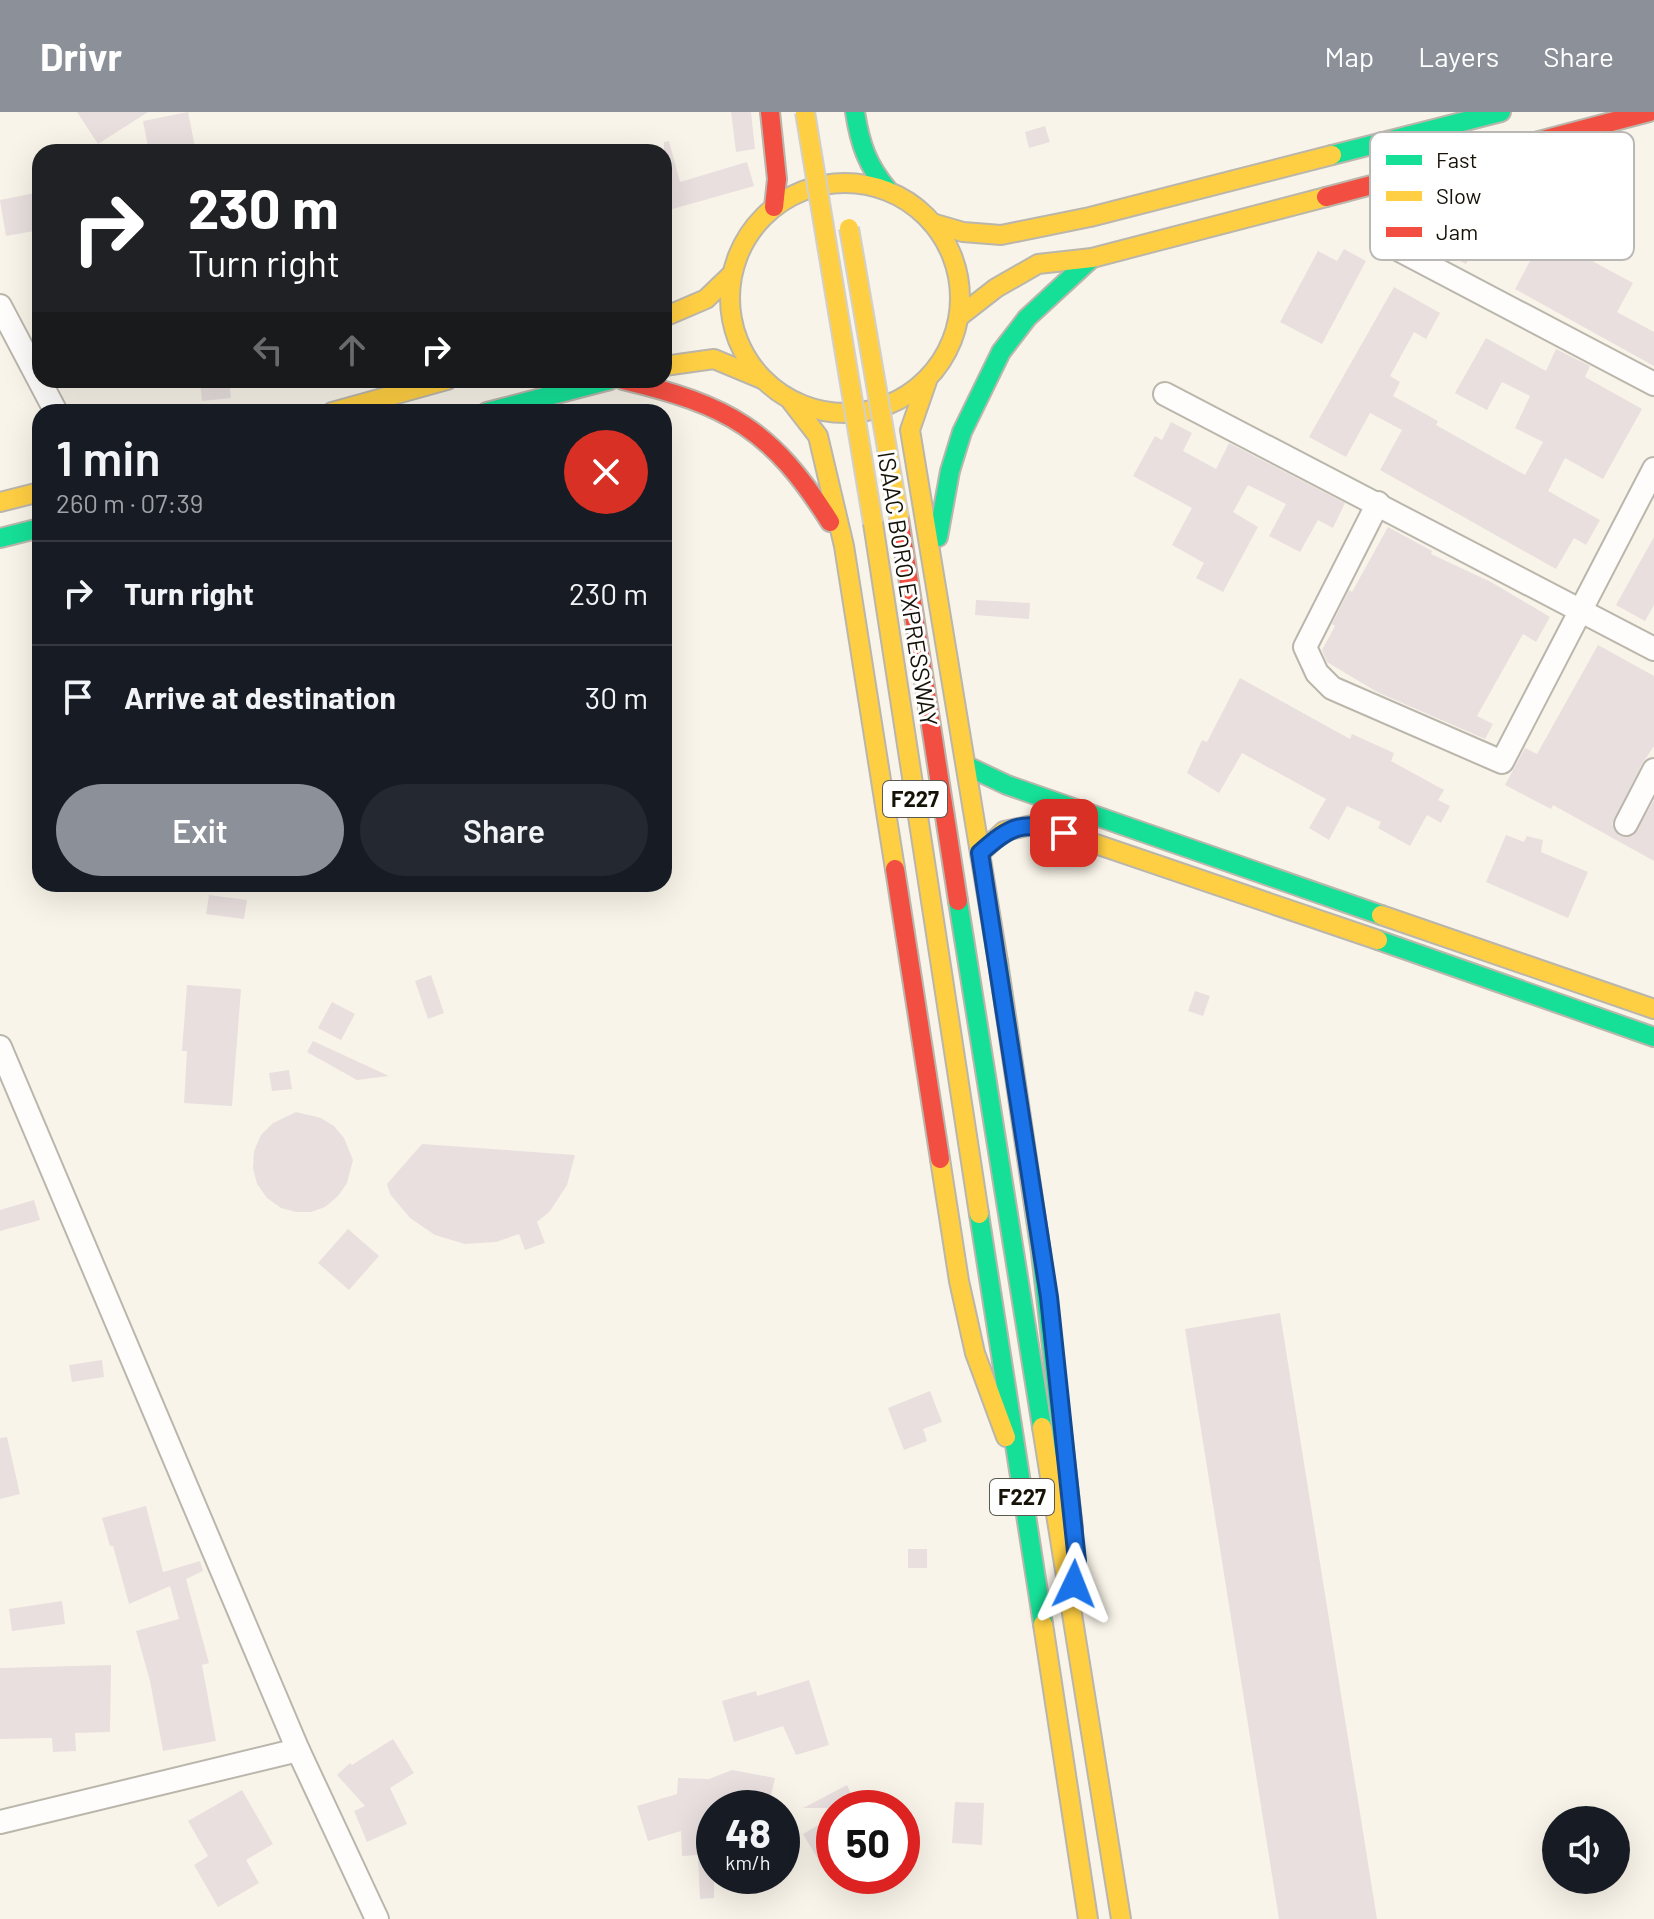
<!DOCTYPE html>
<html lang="en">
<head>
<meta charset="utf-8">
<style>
  :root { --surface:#171b24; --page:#242831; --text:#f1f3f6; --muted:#9ea1a6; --line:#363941; --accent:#8c9099 }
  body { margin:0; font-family:Barlow,sans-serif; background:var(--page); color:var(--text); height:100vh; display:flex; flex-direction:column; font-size:30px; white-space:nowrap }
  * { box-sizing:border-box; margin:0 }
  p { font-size:26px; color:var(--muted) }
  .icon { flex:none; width:44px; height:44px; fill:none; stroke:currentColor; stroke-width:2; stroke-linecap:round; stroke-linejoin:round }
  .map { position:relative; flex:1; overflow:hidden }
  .sheet { position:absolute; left:32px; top:292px; width:640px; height:488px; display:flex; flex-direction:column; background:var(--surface); border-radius:24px; box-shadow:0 8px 32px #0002 }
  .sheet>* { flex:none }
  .guide { position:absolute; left:32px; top:32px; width:640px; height:244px; border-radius:24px; box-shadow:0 8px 32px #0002; background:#202124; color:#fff; overflow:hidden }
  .buttons { position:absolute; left:1542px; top:1694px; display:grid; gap:16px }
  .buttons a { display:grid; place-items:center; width:88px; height:88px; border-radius:50%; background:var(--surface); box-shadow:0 8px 32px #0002; font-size:40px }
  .speed { position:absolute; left:696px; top:1678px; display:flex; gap:16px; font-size:40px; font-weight:700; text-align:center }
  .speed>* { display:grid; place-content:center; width:104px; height:104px; border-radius:50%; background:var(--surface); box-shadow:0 8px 32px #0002; line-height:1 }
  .speed small { font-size:20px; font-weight:400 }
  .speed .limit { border:12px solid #d22; background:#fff; color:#111 }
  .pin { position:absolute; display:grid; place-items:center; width:68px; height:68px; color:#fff; margin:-34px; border-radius:16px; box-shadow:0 4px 12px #0006 }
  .me { position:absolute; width:88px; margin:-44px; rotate:2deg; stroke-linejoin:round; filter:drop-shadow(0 0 6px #0008) }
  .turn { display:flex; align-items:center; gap:28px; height:168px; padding:0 24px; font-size:36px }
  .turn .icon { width:104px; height:104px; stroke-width:2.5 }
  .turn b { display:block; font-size:56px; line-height:68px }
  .lanes { display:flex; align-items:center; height:76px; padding:0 24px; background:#0003; justify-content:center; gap:40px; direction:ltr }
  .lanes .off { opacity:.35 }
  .round { display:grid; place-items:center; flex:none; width:84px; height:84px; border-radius:42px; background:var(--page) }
  .headline { display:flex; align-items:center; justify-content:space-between; height:136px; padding:0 24px }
  h1 { font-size:48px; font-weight:600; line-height:60px }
  .primary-button { display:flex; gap:16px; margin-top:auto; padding:16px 24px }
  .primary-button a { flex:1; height:92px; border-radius:48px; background:var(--accent); color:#fff; font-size:32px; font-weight:600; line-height:92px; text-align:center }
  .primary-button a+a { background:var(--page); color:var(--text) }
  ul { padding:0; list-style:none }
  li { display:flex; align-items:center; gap:24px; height:104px; padding:0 24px; border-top:2px solid var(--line) }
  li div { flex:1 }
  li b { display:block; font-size:30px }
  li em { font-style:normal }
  header { display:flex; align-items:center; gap:48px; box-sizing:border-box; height:112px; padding:0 40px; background:var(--accent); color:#fff }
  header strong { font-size:38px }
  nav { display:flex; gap:44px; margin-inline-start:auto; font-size:28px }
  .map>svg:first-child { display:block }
  .building { fill:#e8dfde }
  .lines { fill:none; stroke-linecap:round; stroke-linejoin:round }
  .street-casing { stroke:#bbb6ac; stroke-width:26 }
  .fast-casing { stroke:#bbb6ac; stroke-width:22 }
  .slow-casing { stroke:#bbb6ac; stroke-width:22 }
  .jam-casing { stroke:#bbb6ac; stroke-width:22 }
  .street { stroke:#fefdfc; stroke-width:22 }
  .fast { stroke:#16e098; stroke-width:18 }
  .slow { stroke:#ffcf43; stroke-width:18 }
  .jam { stroke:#f24e42; stroke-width:18 }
  .slow-bridge-casing { stroke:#d3d0ca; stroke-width:22; stroke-linecap:butt }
  .slow-bridge { stroke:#ffcf43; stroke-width:18 }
  .route-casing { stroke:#114b97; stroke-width:20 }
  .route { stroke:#1a73e8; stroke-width:14 }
  .labels { text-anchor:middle; stroke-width:6; stroke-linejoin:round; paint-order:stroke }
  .shield { fill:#fff; stroke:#5c5951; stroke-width:2 }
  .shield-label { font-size:22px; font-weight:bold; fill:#161207 }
  .street-label { font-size:24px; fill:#161207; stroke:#fff }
  .key { fill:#fff; stroke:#b9b8b5; stroke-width:2 }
  .key-label { font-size:22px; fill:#161207 }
</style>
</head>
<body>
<header>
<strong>Drivr</strong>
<nav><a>Map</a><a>Layers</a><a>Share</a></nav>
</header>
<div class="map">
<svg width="1654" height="1807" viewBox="0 0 1654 1807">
  <rect width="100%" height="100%" fill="#f9f4e9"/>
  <!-- building -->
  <g class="building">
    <path d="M77 0H148L98 32Z"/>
    <path d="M188 0 196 40H149L143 9Z"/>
    <path d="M731 0H751L755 37 736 40Z"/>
    <path d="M1045 14 1050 30 1029 36 1025 20Z"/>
    <path d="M669 29 680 70 747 50 754 74 669 98 664 80V30Z"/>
    <path d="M40 80V118L6 124 0 88Z"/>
    <path d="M1469 99 1489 109 1466 152 1446 142Z"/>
    <path d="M1544 123 1633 171 1617 200 1654 220V254L1515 177Z"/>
    <path d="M1344 137 1366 149 1322 232 1280 210 1318 139 1337 149Z"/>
    <path d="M1394 175 1440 201 1426 227 1414 220 1390 264 1400 270 1393 284 1438 309 1436 313 1525 363 1543 330 1515 316 1530 284 1502 270 1487 298 1455 281 1486 226 1546 259 1556 237 1590 254 1585 265 1642 297 1603 367 1565 346 1548 379 1600 408 1586 433 1574 426 1556 457 1380 358 1402 318 1370 301 1346 345 1309 325Z"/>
    <path d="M214 268H229L231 286 202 289 200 270Z"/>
    <path d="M1171 310 1192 321 1183 339 1216 357 1229 331 1345 391 1333 416 1318 408 1300 440 1269 424 1286 392 1248 373 1233 400 1258 415 1223 480 1196 466 1204 451 1172 433 1192 396 1133 364 1155 324 1162 328Z"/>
    <path d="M1388 415 1432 439 1431 442 1491 470 1550 505 1536 530 1523 522 1477 604 1493 612 1485 627 1377 580 1327 550 1322 538 1335 514 1332 512 1349 478 1352 480Z"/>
    <path d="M1654 425V493L1645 509 1616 493Z"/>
    <path d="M976 488 1030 491 1029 507 975 503Z"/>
    <path d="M1598 533 1654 564V634L1642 652 1612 712 1619 724H1633L1654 688V749L1553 693 1551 697 1505 673 1525 636 1537 642Z"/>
    <path d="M1240 566 1350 627 1352 622 1394 641 1391 649 1444 678 1438 688 1450 694 1441 711 1427 703 1410 734 1378 716 1381 710 1347 694 1329 728 1309 716 1326 687 1242 641 1219 681 1187 661 1202 628 1207 630Z"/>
    <path d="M1506 723 1524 730 1527 724 1543 728 1541 740 1588 760 1568 806 1486 770Z"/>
    <path d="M209 783 247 788 244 807 206 802Z"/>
    <path d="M431 863 444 901 428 907 415 869Z"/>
    <path d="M187 873 241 877 232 994 184 991 187 939H182Z"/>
    <path d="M1195 879 1210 884 1203 904 1188 899Z"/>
    <path d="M332 890 355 902 341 928 318 916Z"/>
    <path d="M313 929 389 964 357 968 307 940Z"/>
    <path d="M289 958 292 977 272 979 269 961Z"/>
    <path d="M296 1000 321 1006 334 1014 344 1026 353 1048 347 1071 338 1084 325 1095 311 1100H296L281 1096 267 1086 257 1072 253 1056 254 1039 261 1023 273 1011Z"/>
    <path d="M422 1032 575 1043 567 1073 550 1099 537 1110 545 1131 525 1138 519 1122 496 1130 465 1132 435 1123 410 1106 390 1082 387 1072Z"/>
    <path d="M34 1088 40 1108 0 1119V1098Z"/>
    <path d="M348 1117 379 1144 349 1178 318 1151Z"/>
    <path d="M1280 1201 1377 1807H1279L1185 1217Z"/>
    <path d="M102 1248 104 1265 72 1270 69 1253Z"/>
    <path d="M930 1279 942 1310 923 1317 927 1329 904 1338 888 1296Z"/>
    <path d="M7 1325 20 1382 0 1387V1326Z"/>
    <path d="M146 1394 163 1460 200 1449 203 1459 186 1467 209 1551 202 1553 216 1629 163 1639 150 1569 136 1519 179 1507 170 1474 129 1492 113 1434H110L102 1406Z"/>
    <rect x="908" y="1437" width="19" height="19"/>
    <path d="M62 1489 65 1512 12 1519 9 1497Z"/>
    <path d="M111 1553 110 1620 75 1621 76 1639 53 1640 52 1626 0 1627V1556Z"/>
    <path d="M809 1568 829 1633 796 1643 783 1614 734 1630 722 1589 756 1579 757 1584Z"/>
    <path d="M393 1627 414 1661 390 1676 407 1712 367 1730 354 1699 365 1694 337 1663 350 1651 352 1653Z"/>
    <path d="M732 1658 775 1666 768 1696H758L753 1684 721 1696H714V1786L700 1787 698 1743 682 1744 681 1719 648 1729 637 1694 677 1682 678 1666 709 1667Z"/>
    <path d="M847 1673 857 1696H803Z"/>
    <path d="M242 1678 273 1732 246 1748 259 1771 218 1795 194 1753 208 1744 188 1709Z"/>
    <path d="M955 1690 984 1691 982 1733 952 1731Z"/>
    <path d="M834 1704V1747L822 1754 803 1722Z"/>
  </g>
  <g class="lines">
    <!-- street casing -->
    <g class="street-casing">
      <g id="street">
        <path d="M1390 133 1654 272"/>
        <path d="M0 194 56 300"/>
        <path d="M1165 282 1654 537"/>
        <path d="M1378 391 1305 535 1317 561 1332 576 1502 650 1654 357"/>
        <path d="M1626 712 1654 658"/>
        <path d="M0 935 298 1638 377 1807"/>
        <path d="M0 1710 298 1638"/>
      </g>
    </g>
    <!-- fast casing -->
    <g class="fast-casing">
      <g id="fast">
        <path d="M855 0C860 32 867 53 888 78"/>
        <path d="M1332 43 1501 0"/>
        <path d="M487 300 610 268"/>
        <path d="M938 425 950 359 962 320 1001 240 1027 206 1092 146"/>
        <path d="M0 426 40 416"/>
        <path d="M969 655 1007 673 1381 803"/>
        <path d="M958 789 1042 1315"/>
        <path d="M1378 828 1654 925"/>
        <path d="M998 850 1041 1141 1073 1416"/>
        <path d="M979 1102 1043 1512"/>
      </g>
    </g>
    <!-- slow casing -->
    <g class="slow-casing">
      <g id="slow">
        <circle cx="845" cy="186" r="115"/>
        <path d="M932 111 963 120 1001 123 1090 105 1332 43"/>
        <path d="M960 204 996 176 1038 152 1092 146 1326 85"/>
        <path d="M664 205 706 187 732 162"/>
        <path d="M664 254 714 247 762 267"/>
        <path d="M927 269 910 318 998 850"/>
        <path d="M791 289 818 324 844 434 895 757"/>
        <path d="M332 300 447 268"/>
        <path d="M0 390 40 380"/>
        <path d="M873 411 979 1102"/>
        <path d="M980 741 1004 719 1037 712 1378 828"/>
        <path d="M1381 803 1654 897"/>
        <path d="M940 1047 959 1169 975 1241 1006 1325"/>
        <path d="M1042 1315 1121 1807"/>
        <path d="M1043 1512 1088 1807"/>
      </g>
    </g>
    <!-- jam casing -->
    <g class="jam-casing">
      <g id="jam">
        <path d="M770 0 777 67 774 95"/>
        <path d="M1326 85 1649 0"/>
        <path d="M623 268C728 293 772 317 830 410"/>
        <path d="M899 406 958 789"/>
        <path d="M895 757 940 1047"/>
      </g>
    </g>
    <!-- street -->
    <use href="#street" class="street"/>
    <!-- fast -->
    <use href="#fast" class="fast"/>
    <!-- slow -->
    <use href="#slow" class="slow"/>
    <!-- jam -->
    <use href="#jam" class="jam"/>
    <!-- slow-bridge casing -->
    <g class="slow-bridge-casing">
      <g id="slow-bridge">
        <path d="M805 0 873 411"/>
        <path d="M849 116 899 406"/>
      </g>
    </g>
    <!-- slow-bridge -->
    <use href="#slow-bridge" class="slow-bridge"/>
  </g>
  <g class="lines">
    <!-- route casing -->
    <g class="route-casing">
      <path id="route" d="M1064 721C1023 708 1011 713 980 741L1049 1185 1077 1449 1074 1472"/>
    </g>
    <!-- route -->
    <use href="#route" class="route"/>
  </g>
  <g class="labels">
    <!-- shield labels -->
    <g class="shield">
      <rect x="883" y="669" width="64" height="36" rx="6"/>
      <rect x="990" y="1367" width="64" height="36" rx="6"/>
    </g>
    <g class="shield-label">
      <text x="915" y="695">F227</text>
      <text x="1022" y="1393">F227</text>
    </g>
    <!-- street labels -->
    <g class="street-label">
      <text transform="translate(907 477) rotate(81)" y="8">ISAAC BORO EXPRESSWAY</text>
    </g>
  </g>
  <!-- legend -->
  <rect x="1370" y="20" width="264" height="128" rx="12" class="key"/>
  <rect x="1386" y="43" width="36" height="10" fill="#16e098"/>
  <rect x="1386" y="79" width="36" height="10" fill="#ffcf43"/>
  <rect x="1386" y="115" width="36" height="10" fill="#f24e42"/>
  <g class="key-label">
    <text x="1436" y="56">Fast</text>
    <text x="1436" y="92">Slow</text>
    <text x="1436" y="128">Jam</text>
  </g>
</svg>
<div class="buttons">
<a><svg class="icon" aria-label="sound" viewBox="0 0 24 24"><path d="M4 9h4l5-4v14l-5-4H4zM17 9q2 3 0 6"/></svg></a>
</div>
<div class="speed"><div>48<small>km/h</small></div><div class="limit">50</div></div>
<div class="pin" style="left:1064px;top:721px;background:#d93025"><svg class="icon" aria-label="arrive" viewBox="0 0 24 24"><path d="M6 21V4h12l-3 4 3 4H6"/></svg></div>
<svg class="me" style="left:1074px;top:1472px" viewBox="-20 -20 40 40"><path d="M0-17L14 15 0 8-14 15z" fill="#1a73e8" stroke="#fff" stroke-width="4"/></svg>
<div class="guide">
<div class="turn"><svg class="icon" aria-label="right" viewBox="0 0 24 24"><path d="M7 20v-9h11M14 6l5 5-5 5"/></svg><div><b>230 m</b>Turn right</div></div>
<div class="lanes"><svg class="icon off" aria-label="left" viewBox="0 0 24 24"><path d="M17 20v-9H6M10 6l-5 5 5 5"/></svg><svg class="icon off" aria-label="ahead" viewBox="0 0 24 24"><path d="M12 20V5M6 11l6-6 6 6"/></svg><svg class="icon" aria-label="right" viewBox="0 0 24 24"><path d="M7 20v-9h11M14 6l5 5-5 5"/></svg></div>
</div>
<section class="sheet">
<div class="headline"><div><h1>1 min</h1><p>260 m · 07:39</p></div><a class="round" style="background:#d93025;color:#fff"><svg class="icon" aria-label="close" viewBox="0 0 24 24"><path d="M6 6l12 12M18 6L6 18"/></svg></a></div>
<ul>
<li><svg class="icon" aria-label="right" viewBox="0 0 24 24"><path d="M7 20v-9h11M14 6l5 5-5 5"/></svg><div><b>Turn right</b></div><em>230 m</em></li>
<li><svg class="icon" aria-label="arrive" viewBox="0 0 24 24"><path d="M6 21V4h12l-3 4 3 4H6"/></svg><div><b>Arrive at destination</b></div><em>30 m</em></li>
</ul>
<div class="primary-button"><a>Exit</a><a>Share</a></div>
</section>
</div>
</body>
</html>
